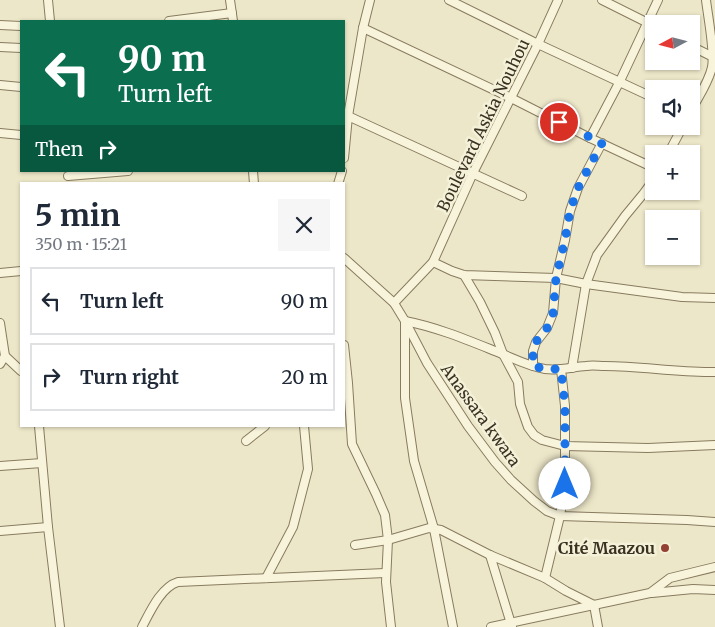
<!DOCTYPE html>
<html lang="en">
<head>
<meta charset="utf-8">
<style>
  :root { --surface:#fff; --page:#f6f6f7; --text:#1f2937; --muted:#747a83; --line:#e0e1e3 }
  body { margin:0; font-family:Merriweather,serif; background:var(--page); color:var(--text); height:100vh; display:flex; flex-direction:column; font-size:19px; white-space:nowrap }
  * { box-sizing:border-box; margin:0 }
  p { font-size:16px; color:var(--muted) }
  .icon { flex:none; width:28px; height:28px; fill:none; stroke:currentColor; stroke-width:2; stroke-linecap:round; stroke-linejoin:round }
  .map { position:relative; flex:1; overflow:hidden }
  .side { position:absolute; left:20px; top:182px; width:325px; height:245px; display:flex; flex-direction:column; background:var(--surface); border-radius:0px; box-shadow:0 1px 4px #0004 }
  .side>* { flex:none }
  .guide { position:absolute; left:20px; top:20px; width:325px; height:152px; border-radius:0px; box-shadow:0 1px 4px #0004; background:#0b6e4f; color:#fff; overflow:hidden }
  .needle { width:32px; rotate:263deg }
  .buttons { position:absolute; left:645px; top:15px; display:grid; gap:10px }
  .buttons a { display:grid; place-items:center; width:55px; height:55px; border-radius:0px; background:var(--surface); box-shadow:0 1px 4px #0004; font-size:25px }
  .pin { position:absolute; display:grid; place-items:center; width:42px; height:42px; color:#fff; margin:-21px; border:2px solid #fff; border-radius:50%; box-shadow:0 1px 5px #0007 }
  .me { position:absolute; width:55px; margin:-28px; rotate:0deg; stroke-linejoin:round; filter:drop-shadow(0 0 4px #0008) }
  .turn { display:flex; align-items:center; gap:18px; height:105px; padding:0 15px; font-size:22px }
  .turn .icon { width:65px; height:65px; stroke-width:2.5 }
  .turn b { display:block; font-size:35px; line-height:42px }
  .then { display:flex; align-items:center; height:48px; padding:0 15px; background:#0003; gap:10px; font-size:19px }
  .round { display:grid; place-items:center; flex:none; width:52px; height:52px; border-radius:0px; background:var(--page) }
  .summary { display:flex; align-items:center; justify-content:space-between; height:85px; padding:0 15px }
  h1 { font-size:30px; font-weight:700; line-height:38px }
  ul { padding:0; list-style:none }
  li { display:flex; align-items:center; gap:15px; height:68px; margin:0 10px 8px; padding:0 5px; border:2px solid var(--line); border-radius:0px }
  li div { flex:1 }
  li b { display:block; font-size:19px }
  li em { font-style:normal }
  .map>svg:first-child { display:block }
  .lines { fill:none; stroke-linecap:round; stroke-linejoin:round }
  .minor-casing { stroke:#887b5f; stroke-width:10 }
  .minor { stroke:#f8f4dc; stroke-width:8 }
  .route { stroke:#1a73e8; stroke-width:9; stroke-dasharray:0 16.2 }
  .poi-dot { fill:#944032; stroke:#f4f1d9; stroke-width:2 }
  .labels { text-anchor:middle; stroke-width:5; stroke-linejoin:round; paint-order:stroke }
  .street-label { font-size:16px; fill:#3a3121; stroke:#f4f1d9 }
  .poi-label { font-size:16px; font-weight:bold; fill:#3a3121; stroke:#f4f1d9; text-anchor:end }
</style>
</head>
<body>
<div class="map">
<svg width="715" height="627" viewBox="0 0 715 627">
  <rect width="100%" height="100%" fill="#ede7c9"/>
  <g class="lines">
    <!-- minor casing -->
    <g class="minor-casing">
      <g id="minor">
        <path d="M48 0 50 21"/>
        <path d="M230 0 233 21"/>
        <path d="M449 0 538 44 654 98"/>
        <path d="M602 0 654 26"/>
        <path d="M169 21 232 13"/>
        <path d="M0 25 21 26"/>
        <path d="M363 28 511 98 590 138 654 168"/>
        <path d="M691 46 715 58"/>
        <path d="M0 47 21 48"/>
        <path d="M0 85 21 87"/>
        <path d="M691 111C698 97 709 82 712 67 715 52 708 17 706 0"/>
        <path d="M348 116 522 196"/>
        <path d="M0 133 21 135"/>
        <path d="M590 138 620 81 658 0"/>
        <path d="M668 154 683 126"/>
        <path d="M344 158 348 116 363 28 370 0"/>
        <path d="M253 171 254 184"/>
        <path d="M68 176 128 171"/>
        <path d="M338 184 342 171"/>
        <path d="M344 258 394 303 433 262 473 173 538 44 558 0"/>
        <path d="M433 262 452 271 464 275 556 278 586 284 682 297 715 298"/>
        <path d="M0 273 21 271"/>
        <path d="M464 275 480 302 495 333 503 354 518 382 520 404 528 427 534 435 542 440 565 446 648 448 715 445"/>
        <path d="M394 303 405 321 427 363 468 426 495 462 511 480 534 501 547 511 560 516 687 520 715 522"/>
        <path d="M0 323 5 356 0 364"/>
        <path d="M344 345 348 383 352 444 376 494 385 515 388 540 386 582 391 627"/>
        <path d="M5 356 21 371"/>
        <path d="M533 366V351L536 342 547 328 553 313 556 278 565 240 570 211 578 188 602 143"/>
        <path d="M572 368 586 284 597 255 625 216 644 193 654 179"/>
        <path d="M39 426 48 527 60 627"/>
        <path d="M246 441 265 426"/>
        <path d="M0 466 42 463"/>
        <path d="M0 531 48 527"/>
        <path d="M355 545 388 540 429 528 441 530 490 555 545 578 566 591 594 605"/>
        <path d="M490 555 512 627"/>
        <path d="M266 578 293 527 308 469 304 426"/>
        <path d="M545 578 560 516 565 484V406L561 369"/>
        <path d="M652 593 693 589 715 590"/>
        <path d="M594 605 598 627"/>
        <path d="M142 627C150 612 161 587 178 582L385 573"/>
        <path d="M453 627 434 529 414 461 405 398V321C436 327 465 339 495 351 511 357 527 366 545 369 559 371 572 367 586 366 592 365 599 366 605 366 642 366 678 373 715 372"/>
        <path d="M491 627 650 593 670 578 715 567"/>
      </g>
    </g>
    <!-- minor -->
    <use href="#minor" class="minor"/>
  </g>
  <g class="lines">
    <!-- route -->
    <path class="route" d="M559 122 602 143 578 188 570 211 565 240 556 278 553 314 547 328 540 336 536 342 533 351V366L545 369H561L565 406V484"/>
  </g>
  <!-- markers -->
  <circle class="poi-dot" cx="665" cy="548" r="5"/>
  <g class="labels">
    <!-- street labels -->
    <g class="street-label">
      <text transform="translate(483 125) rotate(-64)" y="6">Boulevard Askia Nouhou</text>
      <text transform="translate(481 415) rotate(54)" y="6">Anassara kwara</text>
    </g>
    <!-- poi labels -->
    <g class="poi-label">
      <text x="655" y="554">Cité Maazou</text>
    </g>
  </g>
</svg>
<div class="buttons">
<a><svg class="needle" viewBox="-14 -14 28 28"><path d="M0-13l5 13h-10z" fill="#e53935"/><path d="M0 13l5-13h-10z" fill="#747a83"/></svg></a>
<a><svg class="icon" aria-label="sound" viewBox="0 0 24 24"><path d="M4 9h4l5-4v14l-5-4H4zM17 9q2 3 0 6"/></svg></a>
<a>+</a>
<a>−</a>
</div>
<div class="pin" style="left:559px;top:122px;background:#d93025"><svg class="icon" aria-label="arrive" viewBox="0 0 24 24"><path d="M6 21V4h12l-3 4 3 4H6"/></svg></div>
<svg class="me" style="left:565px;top:484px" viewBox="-20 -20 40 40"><circle r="19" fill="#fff"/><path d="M0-13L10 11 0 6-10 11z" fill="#1a73e8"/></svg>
<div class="guide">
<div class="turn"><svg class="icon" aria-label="left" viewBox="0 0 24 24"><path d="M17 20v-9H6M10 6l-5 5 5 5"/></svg><div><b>90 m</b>Turn left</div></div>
<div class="then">Then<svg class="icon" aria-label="right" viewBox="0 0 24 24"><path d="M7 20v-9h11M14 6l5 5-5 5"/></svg></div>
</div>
<section class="side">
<div class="summary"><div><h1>5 min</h1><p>350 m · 15:21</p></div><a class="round"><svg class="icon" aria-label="close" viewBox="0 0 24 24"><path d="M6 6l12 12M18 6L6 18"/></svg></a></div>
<ul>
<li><svg class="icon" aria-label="left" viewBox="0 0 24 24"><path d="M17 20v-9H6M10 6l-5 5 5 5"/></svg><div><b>Turn left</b></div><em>90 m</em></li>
<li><svg class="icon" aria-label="right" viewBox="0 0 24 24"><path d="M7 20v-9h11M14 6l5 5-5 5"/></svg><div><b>Turn right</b></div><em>20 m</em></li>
</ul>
</section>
</div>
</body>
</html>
